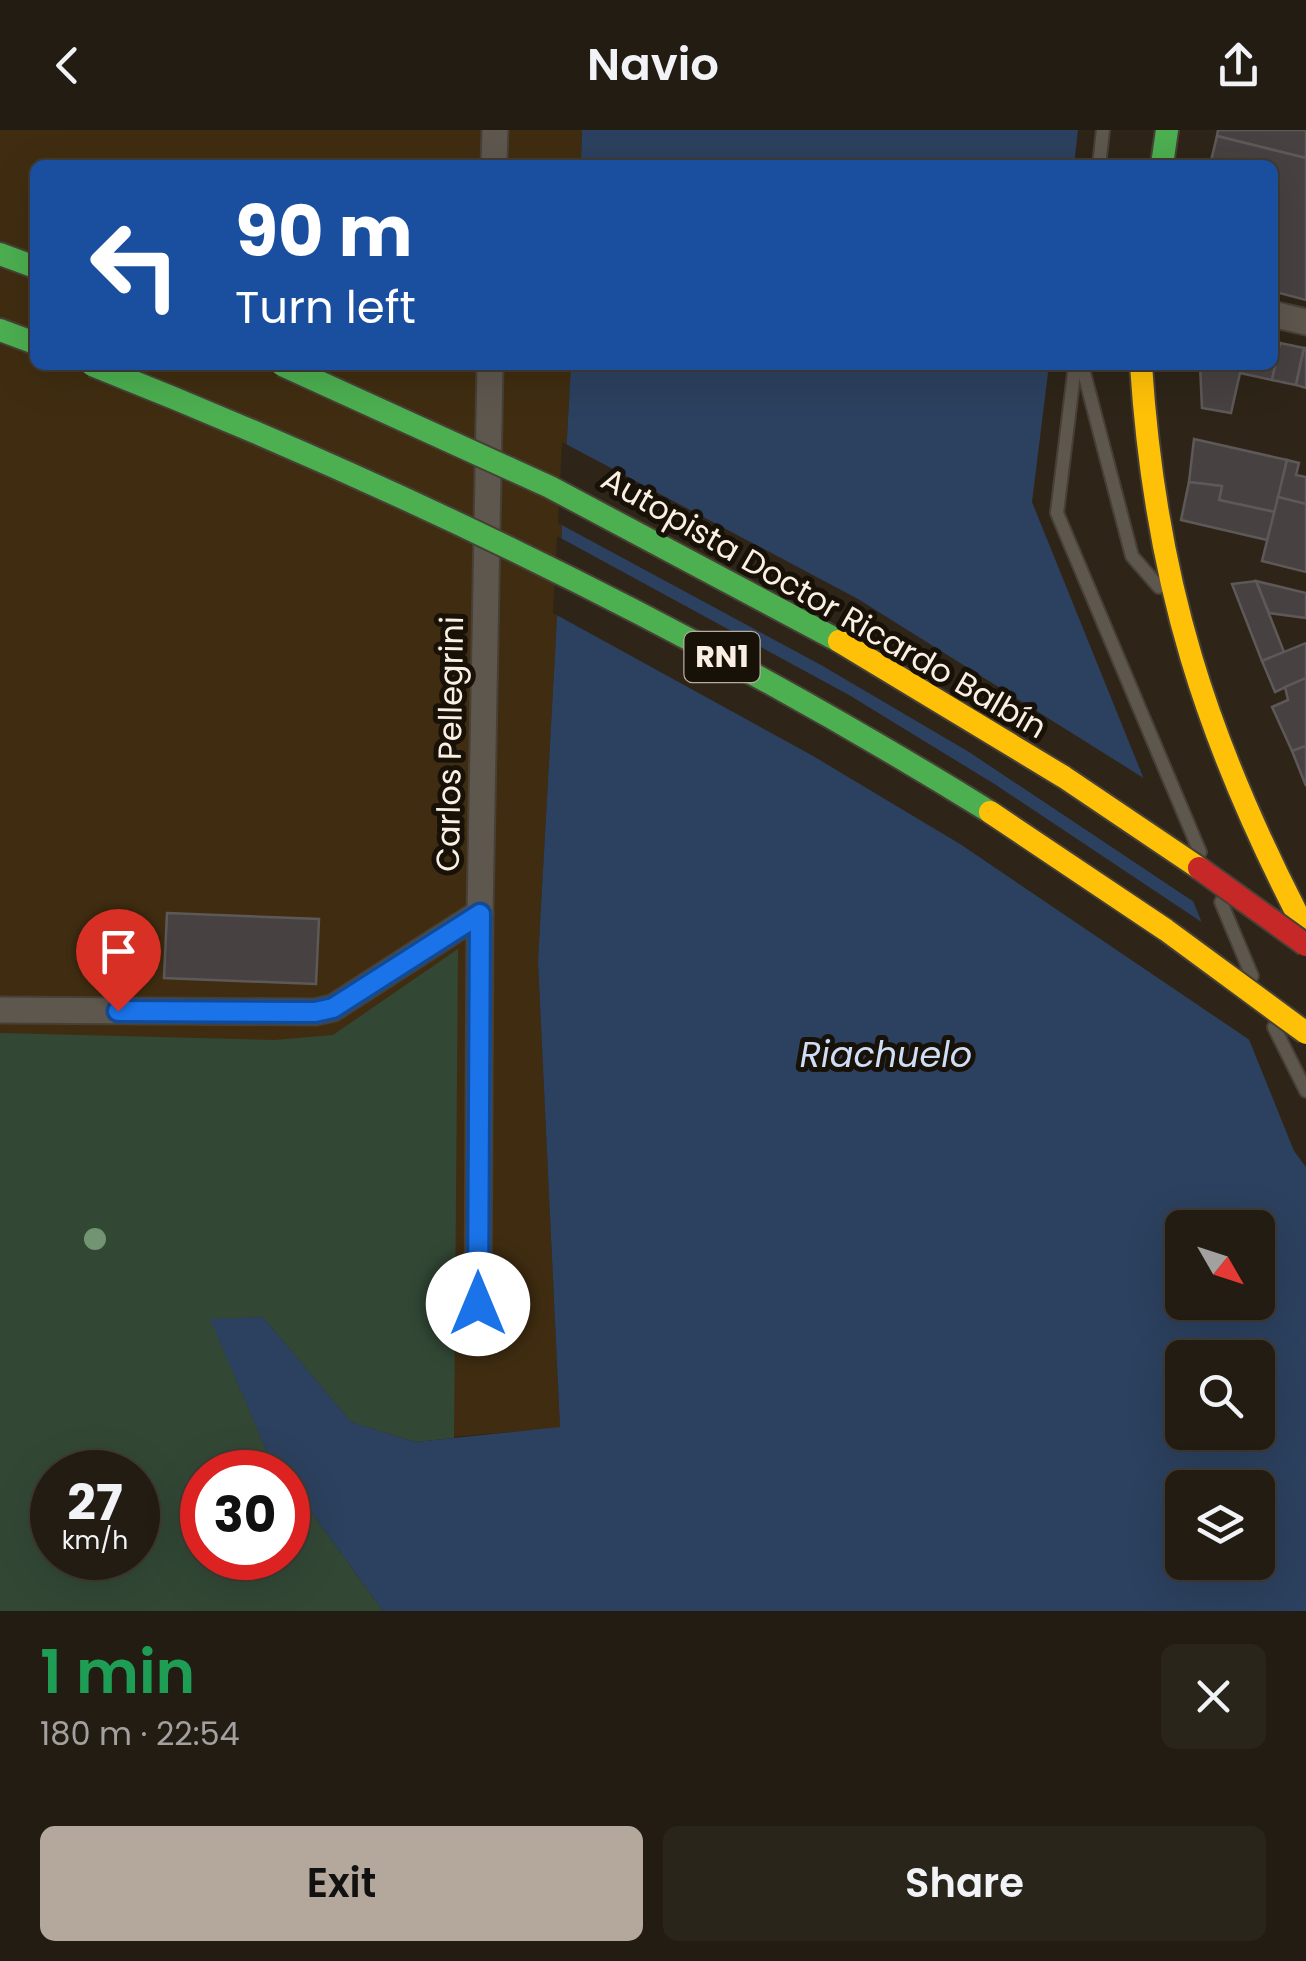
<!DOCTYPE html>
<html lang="en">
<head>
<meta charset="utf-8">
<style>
  :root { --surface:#221c12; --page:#2a251b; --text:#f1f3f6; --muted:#a2a19f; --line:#3f3a32; --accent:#b3a89b }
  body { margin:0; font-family:Poppins,sans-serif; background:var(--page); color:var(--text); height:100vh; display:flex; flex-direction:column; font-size:38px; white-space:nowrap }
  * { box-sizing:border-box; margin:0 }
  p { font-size:32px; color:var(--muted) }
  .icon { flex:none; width:55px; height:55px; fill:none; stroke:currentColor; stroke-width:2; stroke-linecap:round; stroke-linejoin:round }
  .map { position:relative; height:1481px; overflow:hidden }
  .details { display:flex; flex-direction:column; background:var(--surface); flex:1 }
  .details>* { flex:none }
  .top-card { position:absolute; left:30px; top:30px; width:1248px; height:210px; border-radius:15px; box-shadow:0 10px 40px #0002,0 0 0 2px var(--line); background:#1a4fa0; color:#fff; overflow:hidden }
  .needle { width:65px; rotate:129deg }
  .fabs { position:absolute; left:1165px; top:1080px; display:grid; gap:20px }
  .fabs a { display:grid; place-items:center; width:110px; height:110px; border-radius:15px; background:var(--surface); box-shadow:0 10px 40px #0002,0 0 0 2px var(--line); font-size:50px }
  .speed { position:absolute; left:30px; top:1320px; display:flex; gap:20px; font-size:50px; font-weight:700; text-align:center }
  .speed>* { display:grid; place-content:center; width:130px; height:130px; border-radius:50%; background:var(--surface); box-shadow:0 10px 40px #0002,0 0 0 2px var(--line); line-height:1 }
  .speed small { font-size:25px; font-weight:400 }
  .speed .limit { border:15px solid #d22; background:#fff; color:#111 }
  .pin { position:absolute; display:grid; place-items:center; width:85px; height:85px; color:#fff; margin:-102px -42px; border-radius:50% 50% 50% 0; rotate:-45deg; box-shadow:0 0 10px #0007 }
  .pin .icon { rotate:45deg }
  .me { position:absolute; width:110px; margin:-55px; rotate:0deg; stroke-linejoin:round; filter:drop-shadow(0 0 8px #0008) }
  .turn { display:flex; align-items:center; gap:35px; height:210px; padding:0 40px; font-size:45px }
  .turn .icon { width:130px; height:130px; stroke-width:2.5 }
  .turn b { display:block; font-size:70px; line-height:85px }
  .round { display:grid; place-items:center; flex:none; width:105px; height:105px; border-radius:15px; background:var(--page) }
  .headline { display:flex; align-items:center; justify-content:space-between; height:170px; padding:0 40px }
  h1 { font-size:60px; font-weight:600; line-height:75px; color:#1e9e55 }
  .cta { display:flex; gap:20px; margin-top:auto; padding:20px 40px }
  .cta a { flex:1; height:115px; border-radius:15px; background:var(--accent); color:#111; font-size:40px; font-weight:600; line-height:115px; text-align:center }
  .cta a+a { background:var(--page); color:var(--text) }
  header { display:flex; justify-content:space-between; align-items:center; height:130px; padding:0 40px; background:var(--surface); font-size:45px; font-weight:600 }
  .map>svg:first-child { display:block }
  .built { fill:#402d11; fill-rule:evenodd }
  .green { fill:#324835; fill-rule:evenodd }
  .water { fill:#2c415f; fill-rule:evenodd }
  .pier { fill:#2e2518 }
  .building { fill:#474241; stroke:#5e5959; stroke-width:2.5 }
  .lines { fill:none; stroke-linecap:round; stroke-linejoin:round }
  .lane-casing { stroke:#474036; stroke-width:16 }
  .street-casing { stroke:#474036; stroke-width:29 }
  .fast-casing { stroke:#474036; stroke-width:26 }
  .slow-casing { stroke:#474036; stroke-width:26 }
  .lane { stroke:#5e574e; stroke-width:12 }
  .street { stroke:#5e574e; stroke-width:25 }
  .fast { stroke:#4caf50; stroke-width:22 }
  .slow { stroke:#ffc107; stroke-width:22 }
  .fast-bridge-casing { stroke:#474036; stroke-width:26; stroke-linecap:butt }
  .slow-bridge-casing { stroke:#474036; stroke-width:26; stroke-linecap:butt }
  .jam-bridge-casing { stroke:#474036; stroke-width:26; stroke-linecap:butt }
  .fast-bridge { stroke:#4caf50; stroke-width:22 }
  .slow-bridge { stroke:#ffc107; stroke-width:22 }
  .jam-bridge { stroke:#c62828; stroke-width:22 }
  .tree { fill:#739473 }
  .route-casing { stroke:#114b97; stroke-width:25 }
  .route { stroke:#1a73e8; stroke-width:18 }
  .labels { text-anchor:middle; stroke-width:10; stroke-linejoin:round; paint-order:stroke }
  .shield { fill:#181107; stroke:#b6aca0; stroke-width:2.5 }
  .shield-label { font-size:30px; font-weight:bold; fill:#faefe2 }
  .street-label { font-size:32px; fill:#faefe2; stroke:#181107 }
  .water-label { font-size:35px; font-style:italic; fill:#cddef6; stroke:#181107 }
</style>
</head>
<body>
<header><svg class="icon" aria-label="back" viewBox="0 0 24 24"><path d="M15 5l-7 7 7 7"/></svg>Navio<svg class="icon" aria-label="share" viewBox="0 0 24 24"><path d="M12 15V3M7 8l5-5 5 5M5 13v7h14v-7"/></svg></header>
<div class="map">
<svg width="1306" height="1481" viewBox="0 0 1306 1481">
  <rect width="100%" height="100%" fill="#2e2518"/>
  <!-- built -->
  <path class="built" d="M0 0H582L581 35H35V235H571L538 831 560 1298 267 1322 282 1342H202V1428H288V1350L383 1481H0ZM52 1342H138V1428H52Z"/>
  <!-- green -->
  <path class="green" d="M458 819 454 1308 415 1312 351 1292 263 1187 211 1190 267 1322 282 1342H202V1428H288V1350L383 1481H0V903L275 910 333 905ZM52 1342H138V1428H52Z"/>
  <!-- water -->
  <g class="water">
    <path d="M582 0H1078L1074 35H581Z"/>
    <path d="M571 235H1049L1032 372 1294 1021 1306 1037V1481H383L288 1350V1342H282L267 1322 210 1189 263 1187 351 1292 415 1312 560 1297 538 831ZM1182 1098H1258V1172H1182ZM1182 1228H1258V1302H1182ZM1182 1358H1258V1432H1182Z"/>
  </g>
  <!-- pier -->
  <g class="pier">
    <path d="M562 312 858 469 1150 652 1200 776 969 622 821 535 558 393Z"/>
    <path d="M557 406 849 565 996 655 1209 797 1257 915 960 714 813 626 553 483Z"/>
  </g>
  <!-- building -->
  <g class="building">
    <path d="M1218 0H1306V28L1217 6Z"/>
    <path d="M1217 6 1306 28V170L1272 161V35H1210Z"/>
    <path d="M1272 211 1280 213 1272 250 1240 243 1231 283 1202 278 1200 235H1272Z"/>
    <path d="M1280 213 1304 218 1296 255 1272 250Z"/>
    <path d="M1304 218H1306V258L1296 255Z"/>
    <path d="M1194 309 1287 330 1275 382 1219 370 1222 356 1189 352Z"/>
    <path d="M1287 330 1299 333 1296 345 1306 347V374L1278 367Z"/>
    <path d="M1189 352 1222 356 1219 370 1275 382 1267 410 1181 390Z"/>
    <path d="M1278 367 1306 374V442L1262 431Z"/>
    <path d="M1256 451 1306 463V488L1269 483Z"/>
    <path d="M1256 451 1284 522 1262 531 1232 454Z"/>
    <path d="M1306 513V548L1275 562 1262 531Z"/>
    <path d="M1306 548V616L1292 621 1272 577 1288 570 1285 557Z"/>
    <path d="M1306 616V656L1292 621Z"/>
    <path d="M167 783 319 789 316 854 164 848Z"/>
  </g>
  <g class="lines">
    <!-- lane casing -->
    <g class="lane-casing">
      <g id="lane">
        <path d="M1099 35 1103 0"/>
        <path d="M1075 235 1057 383 1200 722"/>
        <path d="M1082 235 1132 426 1159 457"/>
        <path d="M1221 772 1252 846"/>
        <path d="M1274 897 1306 961"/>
      </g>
    </g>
    <!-- street casing -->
    <g class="street-casing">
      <g id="street">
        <path d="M494 35 495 0"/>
        <path d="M1272 184 1306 192"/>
        <path d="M0 880 315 882 333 878 480 783"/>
        <path d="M478 1174 480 783 490 235"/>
      </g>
    </g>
    <!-- fast casing -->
    <g class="fast-casing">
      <g id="fast">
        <path d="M1162 35 1167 0"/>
        <path d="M0 124 35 137"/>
        <path d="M0 200 35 213"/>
      </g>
    </g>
    <!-- slow casing -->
    <g class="slow-casing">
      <path id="slow" d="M1141 235C1155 451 1206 610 1306 801"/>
    </g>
    <!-- lane -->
    <use href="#lane" class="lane"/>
    <!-- street -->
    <use href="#street" class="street"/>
    <!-- fast -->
    <use href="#fast" class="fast"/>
    <!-- slow -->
    <use href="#slow" class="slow"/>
    <!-- fast-bridge casing -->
    <g class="fast-bridge-casing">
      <g id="fast-bridge">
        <path d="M92 235C405 359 703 504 990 682"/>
        <path d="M282 235 550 357 839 511"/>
      </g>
    </g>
    <!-- slow-bridge casing -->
    <g class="slow-bridge-casing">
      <g id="slow-bridge">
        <path d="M839 511 1064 647 1199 738"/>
        <path d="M990 682 1166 800 1306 903"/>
      </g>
    </g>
    <!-- jam-bridge casing -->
    <g class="jam-bridge-casing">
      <path id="jam-bridge" d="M1199 738 1306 815"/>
    </g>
    <!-- fast-bridge -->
    <use href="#fast-bridge" class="fast-bridge"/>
    <!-- slow-bridge -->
    <use href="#slow-bridge" class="slow-bridge"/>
    <!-- jam-bridge -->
    <use href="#jam-bridge" class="jam-bridge"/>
  </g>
  <!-- trees -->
  <circle class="tree" cx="95" cy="1109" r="11"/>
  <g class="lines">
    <!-- route casing -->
    <g class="route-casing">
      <path id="route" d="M118 881 315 882 333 878 480 784 478 1174"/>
    </g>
    <!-- route -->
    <use href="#route" class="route"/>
  </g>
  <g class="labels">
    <!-- shield labels -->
    <rect class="shield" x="684.5" y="502" width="75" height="50" rx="8"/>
    <g class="shield-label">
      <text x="722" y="537">RN1</text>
    </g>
    <!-- street labels -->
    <g class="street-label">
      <text transform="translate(824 473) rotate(30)" y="11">Autopista Doctor Ricardo Balbín</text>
      <text transform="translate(450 614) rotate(-89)" y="11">Carlos Pellegrini</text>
    </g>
    <!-- water labels -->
    <g class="water-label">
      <text x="886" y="937">Riachuelo</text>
    </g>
  </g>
</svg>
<div class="fabs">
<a><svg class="needle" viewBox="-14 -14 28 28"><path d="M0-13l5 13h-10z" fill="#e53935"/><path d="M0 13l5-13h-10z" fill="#a2a19f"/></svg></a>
<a><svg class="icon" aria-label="search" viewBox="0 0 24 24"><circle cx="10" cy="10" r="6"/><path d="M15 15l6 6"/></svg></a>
<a><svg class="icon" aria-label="layers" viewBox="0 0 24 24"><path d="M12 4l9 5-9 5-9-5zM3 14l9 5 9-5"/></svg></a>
</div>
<div class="speed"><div>27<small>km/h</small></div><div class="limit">30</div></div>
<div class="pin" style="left:118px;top:881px;background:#d93025"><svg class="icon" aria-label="arrive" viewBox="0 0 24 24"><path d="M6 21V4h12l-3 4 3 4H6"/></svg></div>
<svg class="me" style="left:478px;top:1174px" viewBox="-20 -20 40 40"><circle r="19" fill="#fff"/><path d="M0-13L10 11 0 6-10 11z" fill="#1a73e8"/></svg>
<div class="top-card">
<div class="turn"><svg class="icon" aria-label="left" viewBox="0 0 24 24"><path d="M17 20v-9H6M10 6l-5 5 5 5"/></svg><div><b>90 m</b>Turn left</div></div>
</div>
</div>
<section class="details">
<div class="headline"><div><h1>1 min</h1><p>180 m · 22:54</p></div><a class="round"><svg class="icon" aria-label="close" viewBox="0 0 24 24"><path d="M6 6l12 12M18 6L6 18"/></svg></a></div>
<div class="cta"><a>Exit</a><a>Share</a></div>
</section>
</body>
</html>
